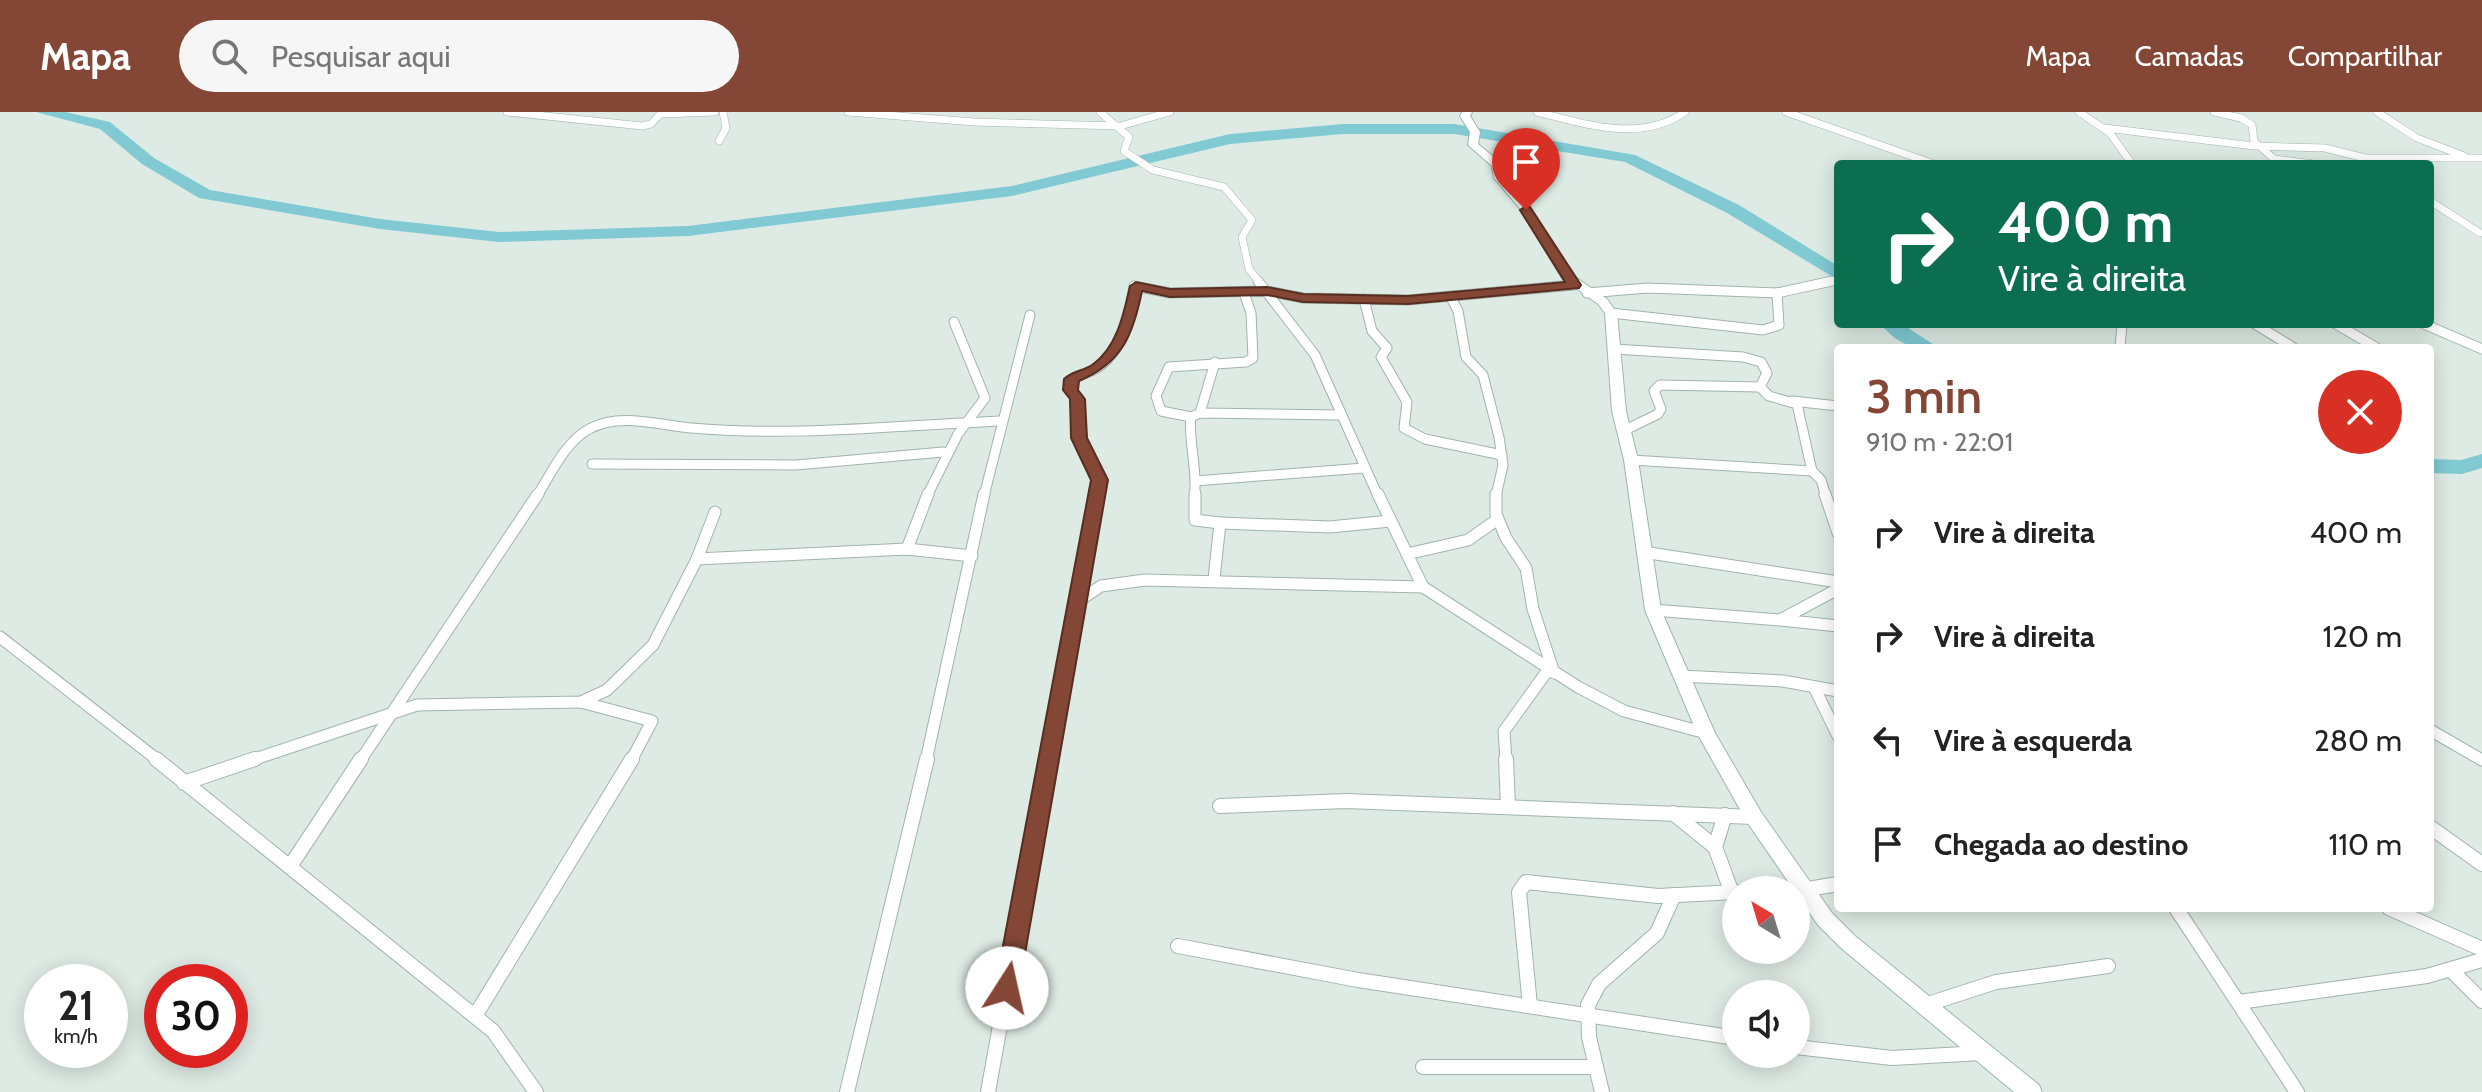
<!DOCTYPE html>
<html lang="pt">
<head>
<meta charset="utf-8">
<style>
  :root { --surface:#fff; --page:#f6f6f6; --text:#222; --muted:#767676; --accent:#844635 }
  body { margin:0; font-family:Cabin,sans-serif; background:var(--page); color:var(--text); height:100vh; display:flex; flex-direction:column; font-size:30px; white-space:nowrap }
  * { box-sizing:border-box; margin:0 }
  p { font-size:26px; color:var(--muted) }
  .icon { flex:none; width:44px; height:44px; fill:none; stroke:currentColor; stroke-width:2; stroke-linecap:round; stroke-linejoin:round }
  .map { position:relative; flex:1; overflow:hidden }
  .sheet { position:absolute; left:1834px; top:232px; width:600px; height:568px; display:flex; flex-direction:column; background:var(--surface); border-radius:8px; box-shadow:0 4px 20px #0003 }
  .sheet>* { flex:none }
  .banner { position:absolute; left:1834px; top:48px; width:600px; height:168px; border-radius:8px; box-shadow:0 4px 20px #0003; background:#0b6e4f; color:#fff; overflow:hidden }
  .needle { width:52px; rotate:322deg }
  .buttons { position:absolute; left:1722px; top:764px; display:grid; gap:16px }
  .buttons a { display:grid; place-items:center; width:88px; height:88px; border-radius:50%; background:var(--surface); box-shadow:0 4px 20px #0003; font-size:40px }
  .speed { position:absolute; left:24px; top:852px; display:flex; gap:16px; font-size:40px; font-weight:700; text-align:center }
  .speed>* { display:grid; place-content:center; width:104px; height:104px; border-radius:50%; background:var(--surface); box-shadow:0 4px 20px #0003; line-height:1 }
  .speed small { font-size:20px; font-weight:400 }
  .speed .limit { border:12px solid #d22; background:#fff; color:#111 }
  .pin { position:absolute; display:grid; place-items:center; width:68px; height:68px; color:#fff; margin:-82px -34px; border-radius:50% 50% 50% 0; rotate:-45deg; box-shadow:0 0 8px #0007 }
  .pin .icon { rotate:45deg }
  .me { position:absolute; width:88px; margin:-44px; rotate:10deg; stroke-linejoin:round; filter:drop-shadow(0 0 6px #0008) }
  .turn { display:flex; align-items:center; gap:28px; height:168px; padding:0 32px; font-size:36px }
  .turn .icon { width:104px; height:104px; stroke-width:2.5 }
  .turn b { display:block; font-size:56px; line-height:68px }
  .round { display:grid; place-items:center; flex:none; width:84px; height:84px; border-radius:42px; background:var(--page) }
  .summary { display:flex; align-items:center; justify-content:space-between; height:136px; padding:0 32px }
  h1 { font-size:48px; font-weight:600; line-height:60px; color:var(--accent) }
  ul { padding:0; list-style:none }
  li { display:flex; align-items:center; gap:24px; height:104px; padding:0 32px }
  li div { flex:1 }
  li b { display:block; font-size:30px }
  li em { font-style:normal }
  header { display:flex; align-items:center; gap:48px; box-sizing:border-box; height:112px; padding:0 40px; background:var(--accent); color:#fff }
  header strong { font-size:38px }
  nav { display:flex; gap:44px; margin-inline-start:auto; font-size:28px }
  .search { width:560px; height:72px; background:var(--page); display:flex; align-items:center; gap:20px; box-sizing:border-box; padding:0 28px; border-radius:44px; color:var(--muted); font-size:30px }
  .map>svg:first-child { display:block }
  .lines { fill:none; stroke-linecap:round; stroke-linejoin:round }
  .river { fill:#81cad4; fill-rule:evenodd }
  .street-far3-casing { stroke:#a1b3ac; stroke-width:8 }
  .street-far2-casing { stroke:#a1b3ac; stroke-width:11 }
  .street-far1-casing { stroke:#a1b3ac; stroke-width:13 }
  .street-casing { stroke:#a1b3ac; stroke-width:16 }
  .secondary-casing { stroke:#9cb7ad; stroke-width:2 }
  .street-far3 { stroke:#fff; stroke-width:7 }
  .street-far2 { stroke:#fff; stroke-width:9 }
  .street-far1 { stroke:#fff; stroke-width:11 }
  .street { stroke:#fff; stroke-width:14 }
  .secondary { fill:#fff; fill-rule:evenodd }
  .route { fill:#844635; stroke:#562e22; stroke-width:2 }
</style>
</head>
<body>
<header>
<strong>Mapa</strong>
<div class="search"><svg class="icon" aria-label="search" viewBox="0 0 24 24"><circle cx="10" cy="10" r="6"/><path d="M15 15l6 6"/></svg>Pesquisar aqui</div>
<nav><a>Mapa</a><a>Camadas</a><a>Compartilhar</a></nav>
</header>
<div class="map">
<svg width="2482" height="980" viewBox="0 0 2482 980">
  <rect width="100%" height="100%" fill="#deebe5"/>
  <g class="lines">
    <!-- river -->
    <g class="river">
      <path d="M36 0H65L110 10 154 46 210 78 380 107 499 120 688 114 1012 74 1230 22 1343 12H1454L1635 43 1739 93 1838 154V168L1727 101 1625 50 1454 22H1343L1230 32 1012 84 688 124 499 130 380 117 199 86 142 52 100 17Z"/>
      <path d="M1881 212H1902L1939 236C1913 236 1898 234 1881 212Z"/>
      <path d="M2482 342V356L2462 362 2430 361V347L2461 348Z"/>
    </g>
    <!-- street-far3 casing -->
    <g class="street-far3-casing">
      <g id="street-far3">
        <path d="M507 0 642 14 651 12 662 0"/>
        <path d="M848 0 974 10 1120 14 1170 0"/>
        <path d="M1100 0 1129 25 1124 39 1153 58 1224 75 1252 108 1242 125 1249 157 1260 171"/>
        <path d="M1537 0C1585 12 1640 31 1685 0"/>
        <path d="M1786 0 1934 52"/>
        <path d="M2079 0 2110 21 2132 52"/>
        <path d="M2214 0 2241 6 2252 13 2254 29 2274 47V52"/>
        <path d="M2377 0 2417 26 2464 44"/>
        <path d="M661 2 715 0"/>
        <path d="M2105 16 2254 34 2325 36 2365 46H2482"/>
        <path d="M719 29 726 16 723 0"/>
        <path d="M2274 47 2314 52"/>
        <path d="M2430 89 2480 121"/>
        <path d="M1823 171 1838 168"/>
      </g>
    </g>
    <!-- street-far2 casing -->
    <g class="street-far2-casing">
      <g id="street-far2">
        <path d="M1258 169 1315 243 1378 384"/>
        <path d="M1244 181 1251 201 1253 246 1246 250 1169 255 1156 284 1161 299 1191 305 1200 301 1339 303"/>
        <path d="M1587 181 1648 176 1777 181 1832 169"/>
        <path d="M1450 184 1458 199 1466 245 1483 263 1499 325 1503 353 1496 384"/>
        <path d="M1364 187 1372 219 1387 236 1381 245 1407 290 1404 316 1425 327 1502 343"/>
        <path d="M1611 201 1763 218 1779 213 1777 181"/>
        <path d="M2255 212 2294 236"/>
        <path d="M2336 212 2377 236"/>
        <path d="M2424 212 2482 237"/>
        <path d="M2120 236 2122 212"/>
        <path d="M1614 237 1743 245 1761 250 1767 261 1760 275 1769 284 1797 292 1812 359"/>
        <path d="M1792 289 1838 294"/>
        <path d="M1200 301 1215 250"/>
        <path d="M1191 305C1188 317 1195 351 1195 369L1364 356"/>
        <path d="M1623 319 1658 302 1661 297 1654 279 1660 273 1760 275"/>
        <path d="M1631 348 1812 359 1821 368 1826 384"/>
        <path d="M592 352 796 353 943 340"/>
        <path d="M1195 369V384"/>
        <path d="M537 384C551 362 565 330 589 317 620 300 657 313 691 316 793 325 900 313 1002 309"/>
        <path d="M927 384 958 322 985 286 954 210"/>
        <path d="M984 384 1030 203"/>
        <path d="M1096 384C1101 359 1084 348 1079 325 1074 303 1081 293 1069 271 1077 262 1087 262 1097 256 1124 239 1129 202 1134 174L1170 181 1267 179 1303 186 1408 188 1574 173"/>
      </g>
    </g>
    <!-- street-far1 casing -->
    <g class="street-far1-casing">
      <g id="street-far1">
        <path d="M1195 382V408L1220 411 1214 467"/>
        <path d="M1378 382 1423 475"/>
        <path d="M1496 382V402L1506 426 1526 456 1533 497 1554 561"/>
        <path d="M1825 382 1838 421"/>
        <path d="M1220 411 1330 415 1390 409"/>
        <path d="M907 437 928 382"/>
        <path d="M1643 440 1838 470"/>
        <path d="M1407 442 1468 428 1498 407"/>
        <path d="M697 447 907 437 972 444"/>
        <path d="M1080 488 1101 474 1145 468 1423 475 1578 575 1624 599 1706 621"/>
        <path d="M1653 498 1780 508 1838 477"/>
        <path d="M1781 508 1838 514"/>
        <path d="M0 525 159 649"/>
        <path d="M1680 564 1783 569 1838 579"/>
        <path d="M1814 575 1838 624"/>
        <path d="M581 590 652 609 631 649"/>
        <path d="M2430 618 2482 648"/>
        <path d="M249 649 417 593 581 590 607 578 653 533 697 447 715 400"/>
        <path d="M360 649 538 382"/>
        <path d="M926 649 984 382"/>
        <path d="M1048 649 1096 382"/>
        <path d="M1506 649 1504 619 1548 558"/>
      </g>
    </g>
    <!-- street casing -->
    <g class="street-casing">
      <g id="street">
        <path d="M156 647 493 919 536 980"/>
        <path d="M1506 647 1508 694"/>
        <path d="M184 671 255 647"/>
        <path d="M1220 694 1346 689 1754 705"/>
        <path d="M1673 701 1715 735 1732 781"/>
        <path d="M2430 715 2482 752"/>
        <path d="M1715 735 1725 703"/>
        <path d="M291 753 361 647"/>
        <path d="M1802 778 1838 772"/>
        <path d="M2176 796 2297 980"/>
        <path d="M2389 796 2482 837"/>
        <path d="M1178 834 1358 868 1736 926"/>
        <path d="M2452 859 2482 889"/>
        <path d="M2239 890 2427 864 2482 848"/>
        <path d="M1928 892 1996 870 2108 854"/>
        <path d="M1530 894 1519 780 1526 770 1658 784 1736 780"/>
        <path d="M475 904 632 647"/>
        <path d="M1796 935 1892 946 1982 941"/>
        <path d="M1423 955H1596"/>
        <path d="M847 980 927 647"/>
        <path d="M988 980 1048 647"/>
        <path d="M1602 980 1589 925 1588 893 1599 872 1657 821 1674 783"/>
      </g>
    </g>
    <!-- secondary casing -->
    <g class="secondary-casing">
      <path id="secondary" d="M1462 0H1472L1470 4 1480 20 1478 32 1501 51 1504 65 1531 98 1571 162 1607 187 1617 201 1626 299 1638 348 1661 498 1715 621 1761 700 1832 801 1855 824 2039 973 2042 980H2014L1841 836 1818 813 1747 710 1697 621 1645 498 1624 348 1612 299 1605 201 1598 192 1562 166 1522 99 1494 66 1492 54 1468 33 1470 20 1460 4Z"/>
    </g>
    <!-- street-far3 -->
    <use href="#street-far3" class="street-far3"/>
    <!-- street-far2 -->
    <use href="#street-far2" class="street-far2"/>
    <!-- street-far1 -->
    <use href="#street-far1" class="street-far1"/>
    <!-- street -->
    <use href="#street" class="street"/>
    <!-- secondary -->
    <use href="#secondary" class="secondary"/>
  </g>
  <!-- route -->
  <path class="route" d="M1526 94 1530 95 1581 173 1579 176 1408 192 1303 190 1267 183 1170 185 1142 179C1133 223 1122 251 1079 269L1078 278 1085 287 1087 326 1108 368 1019 876 1016 884 1007 887 999 884 995 876 1091 368 1071 326 1070 287 1063 278 1064 267C1072 259 1083 259 1092 253 1117 236 1124 201 1130 174L1136 170 1170 177 1267 175 1303 182 1408 184 1565 170 1520 98Z"/>
</svg>
<div class="buttons">
<a><svg class="needle" viewBox="-14 -14 28 28"><path d="M0-13l5 13h-10z" fill="#e53935"/><path d="M0 13l5-13h-10z" fill="#767676"/></svg></a>
<a><svg class="icon" aria-label="sound" viewBox="0 0 24 24"><path d="M4 9h4l5-4v14l-5-4H4zM17 9q2 3 0 6"/></svg></a>
</div>
<div class="speed"><div>21<small>km/h</small></div><div class="limit">30</div></div>
<div class="pin" style="left:1526px;top:98px;background:#d93025"><svg class="icon" aria-label="arrive" viewBox="0 0 24 24"><path d="M6 21V4h12l-3 4 3 4H6"/></svg></div>
<svg class="me" style="left:1007px;top:876px" viewBox="-20 -20 40 40"><circle r="19" fill="#fff"/><path d="M0-13L10 11 0 6-10 11z" fill="#844635"/></svg>
<div class="banner">
<div class="turn"><svg class="icon" aria-label="right" viewBox="0 0 24 24"><path d="M7 20v-9h11M14 6l5 5-5 5"/></svg><div><b>400 m</b>Vire à direita</div></div>
</div>
<section class="sheet">
<div class="summary"><div><h1>3 min</h1><p>910 m · 22:01</p></div><a class="round" style="background:#d93025;color:#fff"><svg class="icon" aria-label="close" viewBox="0 0 24 24"><path d="M6 6l12 12M18 6L6 18"/></svg></a></div>
<ul>
<li><svg class="icon" aria-label="right" viewBox="0 0 24 24"><path d="M7 20v-9h11M14 6l5 5-5 5"/></svg><div><b>Vire à direita</b></div><em>400 m</em></li>
<li><svg class="icon" aria-label="right" viewBox="0 0 24 24"><path d="M7 20v-9h11M14 6l5 5-5 5"/></svg><div><b>Vire à direita</b></div><em>120 m</em></li>
<li><svg class="icon" aria-label="left" viewBox="0 0 24 24"><path d="M17 20v-9H6M10 6l-5 5 5 5"/></svg><div><b>Vire à esquerda</b></div><em>280 m</em></li>
<li><svg class="icon" aria-label="arrive" viewBox="0 0 24 24"><path d="M6 21V4h12l-3 4 3 4H6"/></svg><div><b>Chegada ao destino</b></div><em>110 m</em></li>
</ul>
</section>
</div>
</body>
</html>
